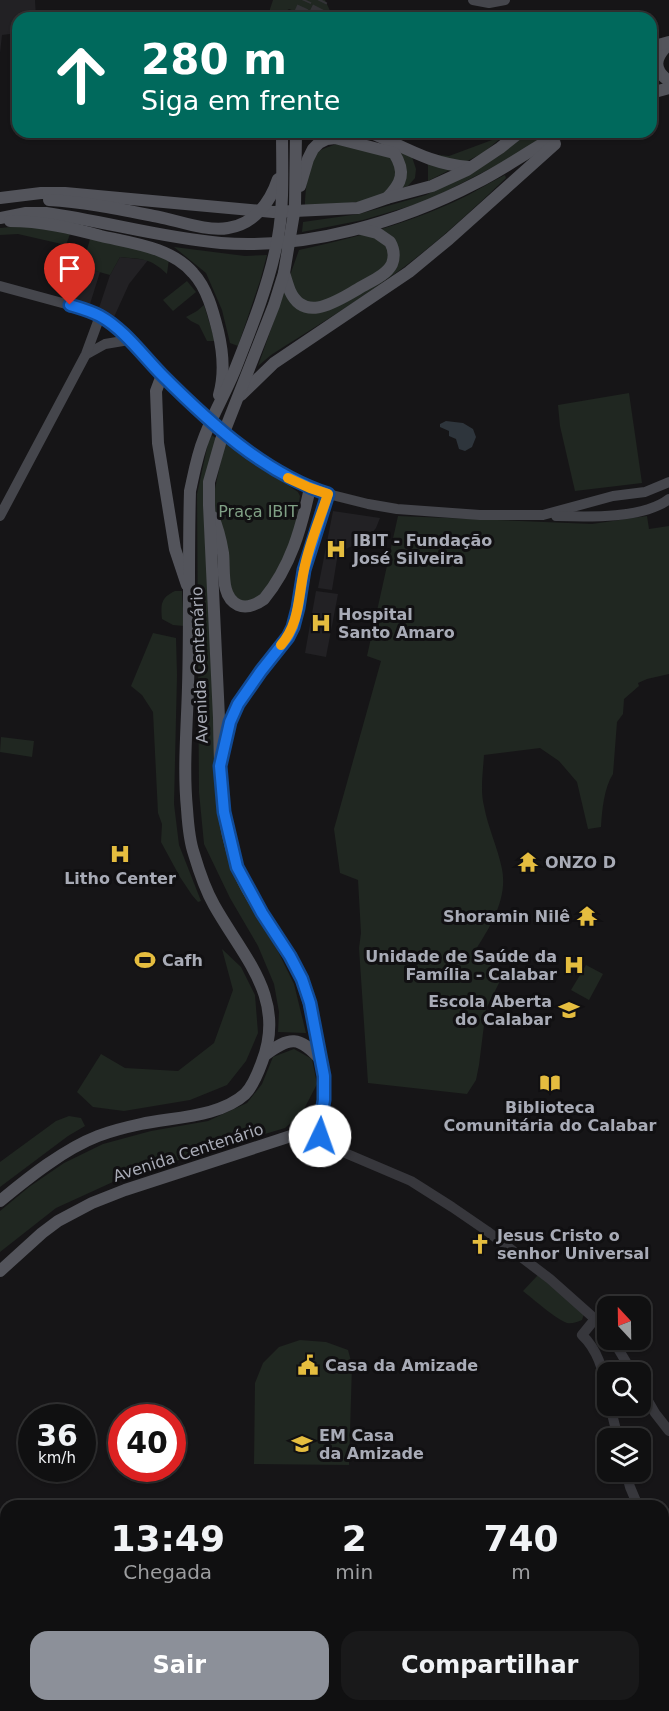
<!DOCTYPE html>
<html lang="pt">
<head>
<meta charset="utf-8">
<style>
  :root { --surface:#101011; --page:#19191a; --text:#f1f3f6; --muted:#9c9d9f; --line:#303031; --accent:#8c9099 }
  body { margin:0; font-family:"DejaVu Sans",sans-serif; background:var(--page); color:var(--text); height:100vh; display:flex; flex-direction:column; font-size:22px; white-space:nowrap }
  * { box-sizing:border-box; margin:0 }
  p { font-size:20px; color:var(--muted) }
  .icon { flex:none; width:33px; height:33px; fill:none; stroke:currentColor; stroke-width:2; stroke-linecap:round; stroke-linejoin:round }
  .map { position:relative; flex:1; overflow:hidden }
  .sheet { position:absolute; left:0px; top:1500px; width:669px; height:212px; display:flex; flex-direction:column; background:var(--surface); border-radius:18px 18px 0 0; box-shadow:0 2px 4px #0004,0 0 0 2px var(--line) }
  .sheet>* { flex:none }
  .banner { position:absolute; left:12px; top:12px; width:645px; height:126px; border-radius:18px; box-shadow:0 2px 4px #0004,0 0 0 2px var(--line); background:#00695c; color:#fff; overflow:hidden }
  .needle { width:39px; rotate:338deg }
  .tools { position:absolute; left:597px; top:1296px; display:grid; gap:12px }
  .tools a { display:grid; place-items:center; width:54px; height:54px; border-radius:12px; background:var(--surface); box-shadow:0 2px 4px #0004,0 0 0 2px var(--line); font-size:30px }
  .speed { position:absolute; left:18px; top:1404px; display:flex; gap:12px; font-size:30px; font-weight:700; text-align:center }
  .speed>* { display:grid; place-content:center; width:78px; height:78px; border-radius:50%; background:var(--surface); box-shadow:0 2px 4px #0004,0 0 0 2px var(--line); line-height:1 }
  .speed small { font-size:15px; font-weight:400 }
  .speed .limit { border:9px solid #d22; background:#fff; color:#111 }
  .pin { position:absolute; display:grid; place-items:center; width:51px; height:51px; color:#fff; margin:-62px -26px; border-radius:50% 50% 50% 0; rotate:-45deg; box-shadow:0 0 6px #0007 }
  .pin .icon { rotate:45deg }
  .me { position:absolute; width:66px; margin:-33px; rotate:3deg; stroke-linejoin:round; filter:drop-shadow(0 0 4px #0008) }
  .turn { display:flex; align-items:center; gap:21px; height:126px; padding:0 30px; font-size:27px }
  .turn .icon { width:78px; height:78px; stroke-width:2.5 }
  .turn b { display:block; font-size:42px; line-height:51px }
  .eta { display:flex; justify-content:space-evenly; align-items:center; height:102px; text-align:center }
  .eta b { font-size:36px; font-weight:600; line-height:42px }
  .action { display:flex; gap:12px; margin-top:auto; padding:12px 30px }
  .action a { flex:1; height:69px; border-radius:18px; background:var(--accent); color:#fff; font-size:24px; font-weight:600; line-height:69px; text-align:center }
  .action a+a { background:var(--page); color:var(--text) }
  .map>svg:first-child { display:block }
  .built { fill:#222124 }
  .green { fill:#202721 }
  .water { fill:#2e353c }
  .lines { fill:none; stroke-linecap:round; stroke-linejoin:round }
  .primary-tunnel { stroke:#333337; stroke-width:12; stroke-dasharray:12 6; stroke-linecap:butt }
  .tertiary { stroke:#37373c; stroke-width:10 }
  .secondary { stroke:#45464c; stroke-width:10 }
  .primary { stroke:#53545b; stroke-width:12 }
  .route-casing { stroke:#114b97; stroke-width:15 }
  .route { stroke:#1a73e8; stroke-width:10 }
  .slow { stroke:#f59e0b; stroke-width:10 }
  .labels { text-anchor:middle; stroke-width:6; stroke-linejoin:round; paint-order:stroke }
  .park-label { font-size:16px; fill:#80a085; stroke:#111012 }
  .poi-label { font-size:16px; font-weight:bold; fill:#a8abb6; stroke:#111012; text-anchor:start }
  .street-label { font-size:16px; fill:#a8abb6; stroke:#111012 }
</style>
</head>
<body>
<div class="map">
<svg width="669" height="1711" viewBox="0 0 669 1711">
  <rect width="100%" height="100%" fill="#161517"/>
  <!-- built -->
  <g class="built">
    <path d="M0 0H35L36 18H18V33L2 35 0 53Z"/>
    <path d="M120 257 148 260 129 284 114 317 99 308 110 275Z"/>
    <path d="M92 270 100 272 90 304 73 299 81 271 90 273Z"/>
    <path d="M333 511 380 518 376 528 366 540 352 546 342 551 337 559 332 590 318 588Z"/>
    <path d="M316 591 338 594 326 657 305 653Z"/>
  </g>
  <!-- green -->
  <g class="green">
    <path d="M273 0H325L332 15 329 18H312L289 9 277 18H267Z"/>
    <path d="M501 132H508L483 153 428 181V154L449 156 492 140Z"/>
    <path d="M529 132H554L503 162 427 201 363 220 302 232 303 222 359 214 426 195 499 156Z"/>
    <path d="M336 144 404 152 412 157 416 169 415 178 408 186 359 202 305 206C305 194 308 164 315 155 319 149 329 147 336 144Z"/>
    <path d="M505 175 506 178C467 215 427 252 383 282 347 308 308 331 271 355L258 366 299 250C349 239 400 226 447 205 467 197 485 185 505 175Z"/>
    <path d="M31 225 70 234 66 245 18 234 0 235V228Z"/>
    <path d="M90 239 153 252 169 259 167 274C151 258 141 259 120 257L110 275 92 270 91 274 81 271Z"/>
    <path d="M174 247 245 256 267 255 260 281 238 346 230 343 222 310 206 273Z"/>
    <path d="M187 281 196 292 173 311 163 300Z"/>
    <path d="M204 305 215 341H207L199 325 191 321 186 317 197 311Z"/>
    <path d="M629 393 642 483 575 491 560 426 558 405Z"/>
    <path d="M210 434 217 439 206 484 230 863 270 935 294 984 306 1033 278 1032 279 1012 274 984 258 946 230 898 204 844 199 792 197 494Z"/>
    <path d="M225 442 298 492 300 496 295 529 288 551 265 591 255 601 239 606 226 591 211 507Z"/>
    <path d="M398 516 592 524 647 516 649 529 669 526V674L647 679 638 683 639 686 624 699 623 714 617 722 613 774C604 788 602 810 601 827L588 829 577 782 559 761 540 748 484 755C483 772 480 790 484 806 488 828 498 848 502 869 508 899 490 927 475 951L496 970 499 983 486 1009 479 1065 476 1080 467 1094 368 1083 359 948 361 933 358 880 340 873 334 829 381 661 367 656Z"/>
    <path d="M175 591H182L184 626 173 625 162 619C161 605 160 598 175 591Z"/>
    <path d="M153 633 176 638 177 675 174 804 179 845 201 901 198 902 192 895 180 877 161 842 162 824 158 813 153 712 142 695 131 686Z"/>
    <path d="M1 737 34 741 32 757 0 752Z"/>
    <path d="M222 949 241 967 255 995 258 1033 246 1061 227 1085 190 1100 124 1111 93 1107 77 1092 101 1054 125 1068 178 1071 214 1043 233 990Z"/>
    <path d="M586 965 603 974 589 1000 571 990Z"/>
    <path d="M294 1049 312 1059 317 1084 302 1113 285 1128 126 1176 56 1208 0 1252V1211L29 1187 64 1163 103 1144 151 1131 208 1121 247 1103 262 1084 273 1057Z"/>
    <path d="M69 1116 81 1118 85 1126 68 1136 0 1187V1162L56 1121Z"/>
    <path d="M538 1275 584 1314 582 1320C577 1322 572 1324 567 1323 556 1319 533 1299 523 1291Z"/>
    <path d="M300 1340 326 1342 348 1350 352 1365 349 1465 254 1464 255 1383 263 1363 279 1347Z"/>
  </g>
  <!-- water -->
  <path class="water" d="M446 421 463 423 473 429 476 437 472 447 465 451 459 449 456 439 449 436V431L440 427V424Z"/>
  <g class="lines">
    <!-- primary-tunnel -->
    <g class="primary-tunnel">
      <path d="M298 18 306 0"/>
      <path d="M313 18 322 0"/>
    </g>
    <!-- tertiary -->
    <g class="tertiary">
      <path d="M321 1111 319 1129 320 1136 331 1147 411 1181 452 1207 487 1231 550 1279 595 1319 608 1332"/>
      <path d="M595 1319 582 1335C599 1351 603 1372 608 1394"/>
      <path d="M613 1340 632 1372"/>
      <path d="M640 1387 655 1413 669 1431"/>
      <path d="M610 1406 618 1438"/>
      <path d="M626 1472 630 1487 638 1506"/>
      <path d="M663 1546 669 1555"/>
    </g>
    <!-- secondary -->
    <g class="secondary">
      <path d="M473 0 489 3 505 0"/>
      <path d="M0 286 88 310 111 323 192 404 254 455 281 474 299 484 328 494 368 504 397 509 480 515H543L613 496 645 492 669 482"/>
      <path d="M87 354 105 344 129 340"/>
      <path d="M0 516 86 354 100 316"/>
      <path d="M556 516C588 517 643 519 669 499"/>
      <path d="M466 1706 467 1711"/>
      <path d="M488 1706 489 1711"/>
      <path d="M218 1711 220 1706"/>
      <path d="M240 1711 241 1706"/>
    </g>
    <!-- primary -->
    <g class="primary">
      <path d="M669 44C655 57 652 69 669 81"/>
      <path d="M651 47 669 42"/>
      <path d="M651 93 669 88"/>
      <path d="M369 132C405 147 429 164 469 167"/>
      <path d="M300 186 308 159 313 149 319 143 327 139 335 138 394 153C406 172 402 183 387 198"/>
      <path d="M0 198 41 193H65L273 212 358 208 387 198 432 186 467 170 500 148 520 132"/>
      <path d="M49 200C86 202 123 210 159 217 179 221 208 232 228 228 254 224 270 203 278 179"/>
      <path d="M0 218 26 213H46C104 221 162 238 221 243 306 250 401 222 476 183 506 168 533 148 563 132"/>
      <path d="M10 221C41 221 71 228 101 236 131 243 171 247 193 273 207 288 213 311 218 331 223 352 225 374 219 395"/>
      <path d="M284 273C286 279 288 286 290 291 305 324 338 300 358 289 369 282 386 276 392 264 395 256 394 249 390 242L377 233 361 229"/>
      <path d="M162 375 156 391 158 443 175 549 187 585"/>
      <path d="M241 395 274 363 409 272 449 239 555 144"/>
      <path d="M213 517C218 528 221 541 223 553 225 569 220 597 238 605 247 609 257 604 264 599 291 566 301 529 310 488"/>
      <path d="M224 748 230 722 238 704 261 671 288 637 293 627 298 608 304 570 328 494"/>
      <path d="M265 1055C290 1036 299 1036 320 1059"/>
      <path d="M0 1201C28 1178 64 1149 98 1136 111 1131 127 1127 141 1124 174 1117 220 1117 245 1094 253 1086 258 1073 262 1062 287 998 243 957 214 905 205 889 199 871 194 854 189 840 188 824 187 809 183 768 187 728 188 687 190 622 188 556 190 491 194 473 197 455 204 438 212 416 225 394 234 372 251 329 270 282 278 237 284 205 282 164 282 132"/>
      <path d="M0 1271 42 1233 58 1221 92 1203 125 1190 297 1134C306 1127 317 1120 321 1108 329 1088 322 1066 318 1046 312 1014 306 984 290 955 273 925 248 899 237 866 219 818 220 768 219 718 216 647 212 576 209 505V482L221 440 274 305 284 273 295 207 296 132"/>
    </g>
  </g>
  <g class="lines">
    <!-- route casing -->
    <g class="route-casing">
      <path id="route" d="M70 305C80 308 91 311 100 316 125 330 143 356 163 376 210 423 264 473 328 494L304 570 298 608 293 627 288 637 261 671 238 704 230 722 220 766 224 812 237 867 262 913 290 956 302 979 310 1003 324 1076V1100L319 1129 320 1136"/>
    </g>
    <!-- route -->
    <use href="#route" class="route"/>
    <!-- slow -->
    <path class="slow" d="M281 645C300 623 298 597 304 570 309 544 320 519 328 494L310 488 288 478"/>
  </g>
  <!-- icons -->
  <defs>
    <g id="hospital-bare" transform="scale(1.62)"><path d="M-5-5h3v3.5h4V-5h3V5h-3V1.5h-4V5h-3Z" fill="#e5bd3f" stroke="#111012" stroke-width="2.5" paint-order="stroke"/></g>
    <g id="temple-bare" transform="scale(1.62)"><path d="M0-6L5-2H3V0L6.5 2.5H4V6H1.5V3h-3V6H-4V2.5H-6.5L-3 0V-2H-5Z" fill="#e5bd3f" stroke="#111012" stroke-width="2.5" paint-order="stroke"/></g>
    <g id="stadium-bare" transform="scale(1.62)"><path d="M0-5a6.5 5 0 1 0 0 10a6.5 5 0 1 0 0-10ZM-3.5-1.8h7v3.6h-7Z" fill="#e5bd3f" stroke="#111012" stroke-width="2.5" paint-order="stroke"/></g>
    <g id="school-bare" transform="scale(1.62)"><path d="M0-5L7-2L0 1L-7-2ZM-4 1L0 2.5L4 1V4Q0 6-4 4Z" fill="#e5bd3f" stroke="#111012" stroke-width="2.5" paint-order="stroke"/></g>
    <g id="library-bare" transform="scale(1.62)"><path d="M-6-4Q-3-5.5-.7-3.5V5Q-3 3-6 4ZM6-4Q3-5.5 .7-3.5V5Q3 3 6 4Z" fill="#e5bd3f" stroke="#111012" stroke-width="2.5" paint-order="stroke"/></g>
    <g id="church-bare" transform="scale(1.62)"><path d="M-1.2-6h2.4v3.5h3.3v2.4h-3.3V6h-2.4V-.1h-3.3v-2.4h3.3Z" fill="#e5bd3f" stroke="#111012" stroke-width="2.5" paint-order="stroke"/></g>
    <g id="civic-bare" transform="scale(1.62)"><path d="M-.6-6.5H3V-4.5H.6V-3L4-1V1h2V6H-6V1h2V-1L-.6-3ZM-1.2 2.5V6h2.4V2.5Z" fill="#e5bd3f" stroke="#111012" stroke-width="2.5" paint-order="stroke"/></g>
  </defs>
  <g fill-rule="evenodd">
    <use href="#hospital-bare" x="336" y="549"/>
    <use href="#hospital-bare" x="321" y="623"/>
    <use href="#hospital-bare" x="120" y="854"/>
    <use href="#temple-bare" x="528" y="862"/>
    <use href="#temple-bare" x="587" y="916"/>
    <use href="#stadium-bare" x="145" y="960"/>
    <use href="#hospital-bare" x="574" y="965"/>
    <use href="#school-bare" x="569" y="1010"/>
    <use href="#library-bare" x="550" y="1083"/>
    <use href="#church-bare" x="480" y="1244"/>
    <use href="#civic-bare" x="308" y="1365"/>
    <use href="#school-bare" x="302" y="1444"/>
  </g>
  <g class="labels">
    <!-- park labels -->
    <g class="park-label">
      <text x="258" y="517">Praça IBIT</text>
    </g>
    <!-- poi labels -->
    <g class="poi-label">
      <text x="353" y="546">IBIT - Fundação<tspan x="353" dy="18">José Silveira</tspan></text>
      <text x="338" y="620">Hospital<tspan x="338" dy="18">Santo Amaro</tspan></text>
      <text x="545" y="868">ONZO D</text>
      <text x="120" y="884" text-anchor="middle">Litho Center</text>
      <text x="570" y="922" text-anchor="end">Shoramin Nilê</text>
      <text x="557" y="962" text-anchor="end">Unidade de Saúde da<tspan x="557" dy="18">Família - Calabar</tspan></text>
      <text x="162" y="966">Cafh</text>
      <text x="552" y="1007" text-anchor="end">Escola Aberta<tspan x="552" dy="18">do Calabar</tspan></text>
      <text x="550" y="1113" text-anchor="middle">Biblioteca<tspan x="550" dy="18">Comunitária do Calabar</tspan></text>
      <text x="497" y="1241">Jesus Cristo o<tspan x="497" dy="18">senhor Universal</tspan></text>
      <text x="325" y="1371">Casa da Amizade</text>
      <text x="319" y="1441">EM Casa<tspan x="319" dy="18">da Amizade</tspan></text>
    </g>
    <!-- street labels -->
    <g class="street-label">
      <text transform="translate(199 665) rotate(-92)" y="6">Avenida Centenário</text>
      <text transform="translate(188 1152) rotate(-18)" y="6">Avenida Centenário</text>
    </g>
  </g>
</svg>
<div class="tools">
<a><svg class="needle" viewBox="-14 -14 28 28"><path d="M0-13l5 13h-10z" fill="#e53935"/><path d="M0 13l5-13h-10z" fill="#9c9d9f"/></svg></a>
<a><svg class="icon" aria-label="search" viewBox="0 0 24 24"><circle cx="10" cy="10" r="6"/><path d="M15 15l6 6"/></svg></a>
<a><svg class="icon" aria-label="layers" viewBox="0 0 24 24"><path d="M12 4l9 5-9 5-9-5zM3 14l9 5 9-5"/></svg></a>
</div>
<div class="speed"><div>36<small>km/h</small></div><div class="limit">40</div></div>
<div class="pin" style="left:70px;top:305px;background:#d93025"><svg class="icon" aria-label="arrive" viewBox="0 0 24 24"><path d="M6 21V4h12l-3 4 3 4H6"/></svg></div>
<svg class="me" style="left:320px;top:1136px" viewBox="-20 -20 40 40"><circle r="19" fill="#fff"/><path d="M0-13L10 11 0 6-10 11z" fill="#1a73e8"/></svg>
<div class="banner">
<div class="turn"><svg class="icon" aria-label="ahead" viewBox="0 0 24 24"><path d="M12 20V5M6 11l6-6 6 6"/></svg><div><b>280 m</b>Siga em frente</div></div>
</div>
<section class="sheet">
<div class="eta">
<div><b>13:49</b><p>Chegada</p></div>
<div><b>2</b><p>min</p></div>
<div><b>740</b><p>m</p></div>
</div>
<div class="action"><a>Sair</a><a>Compartilhar</a></div>
</section>
</div>
</body>
</html>
